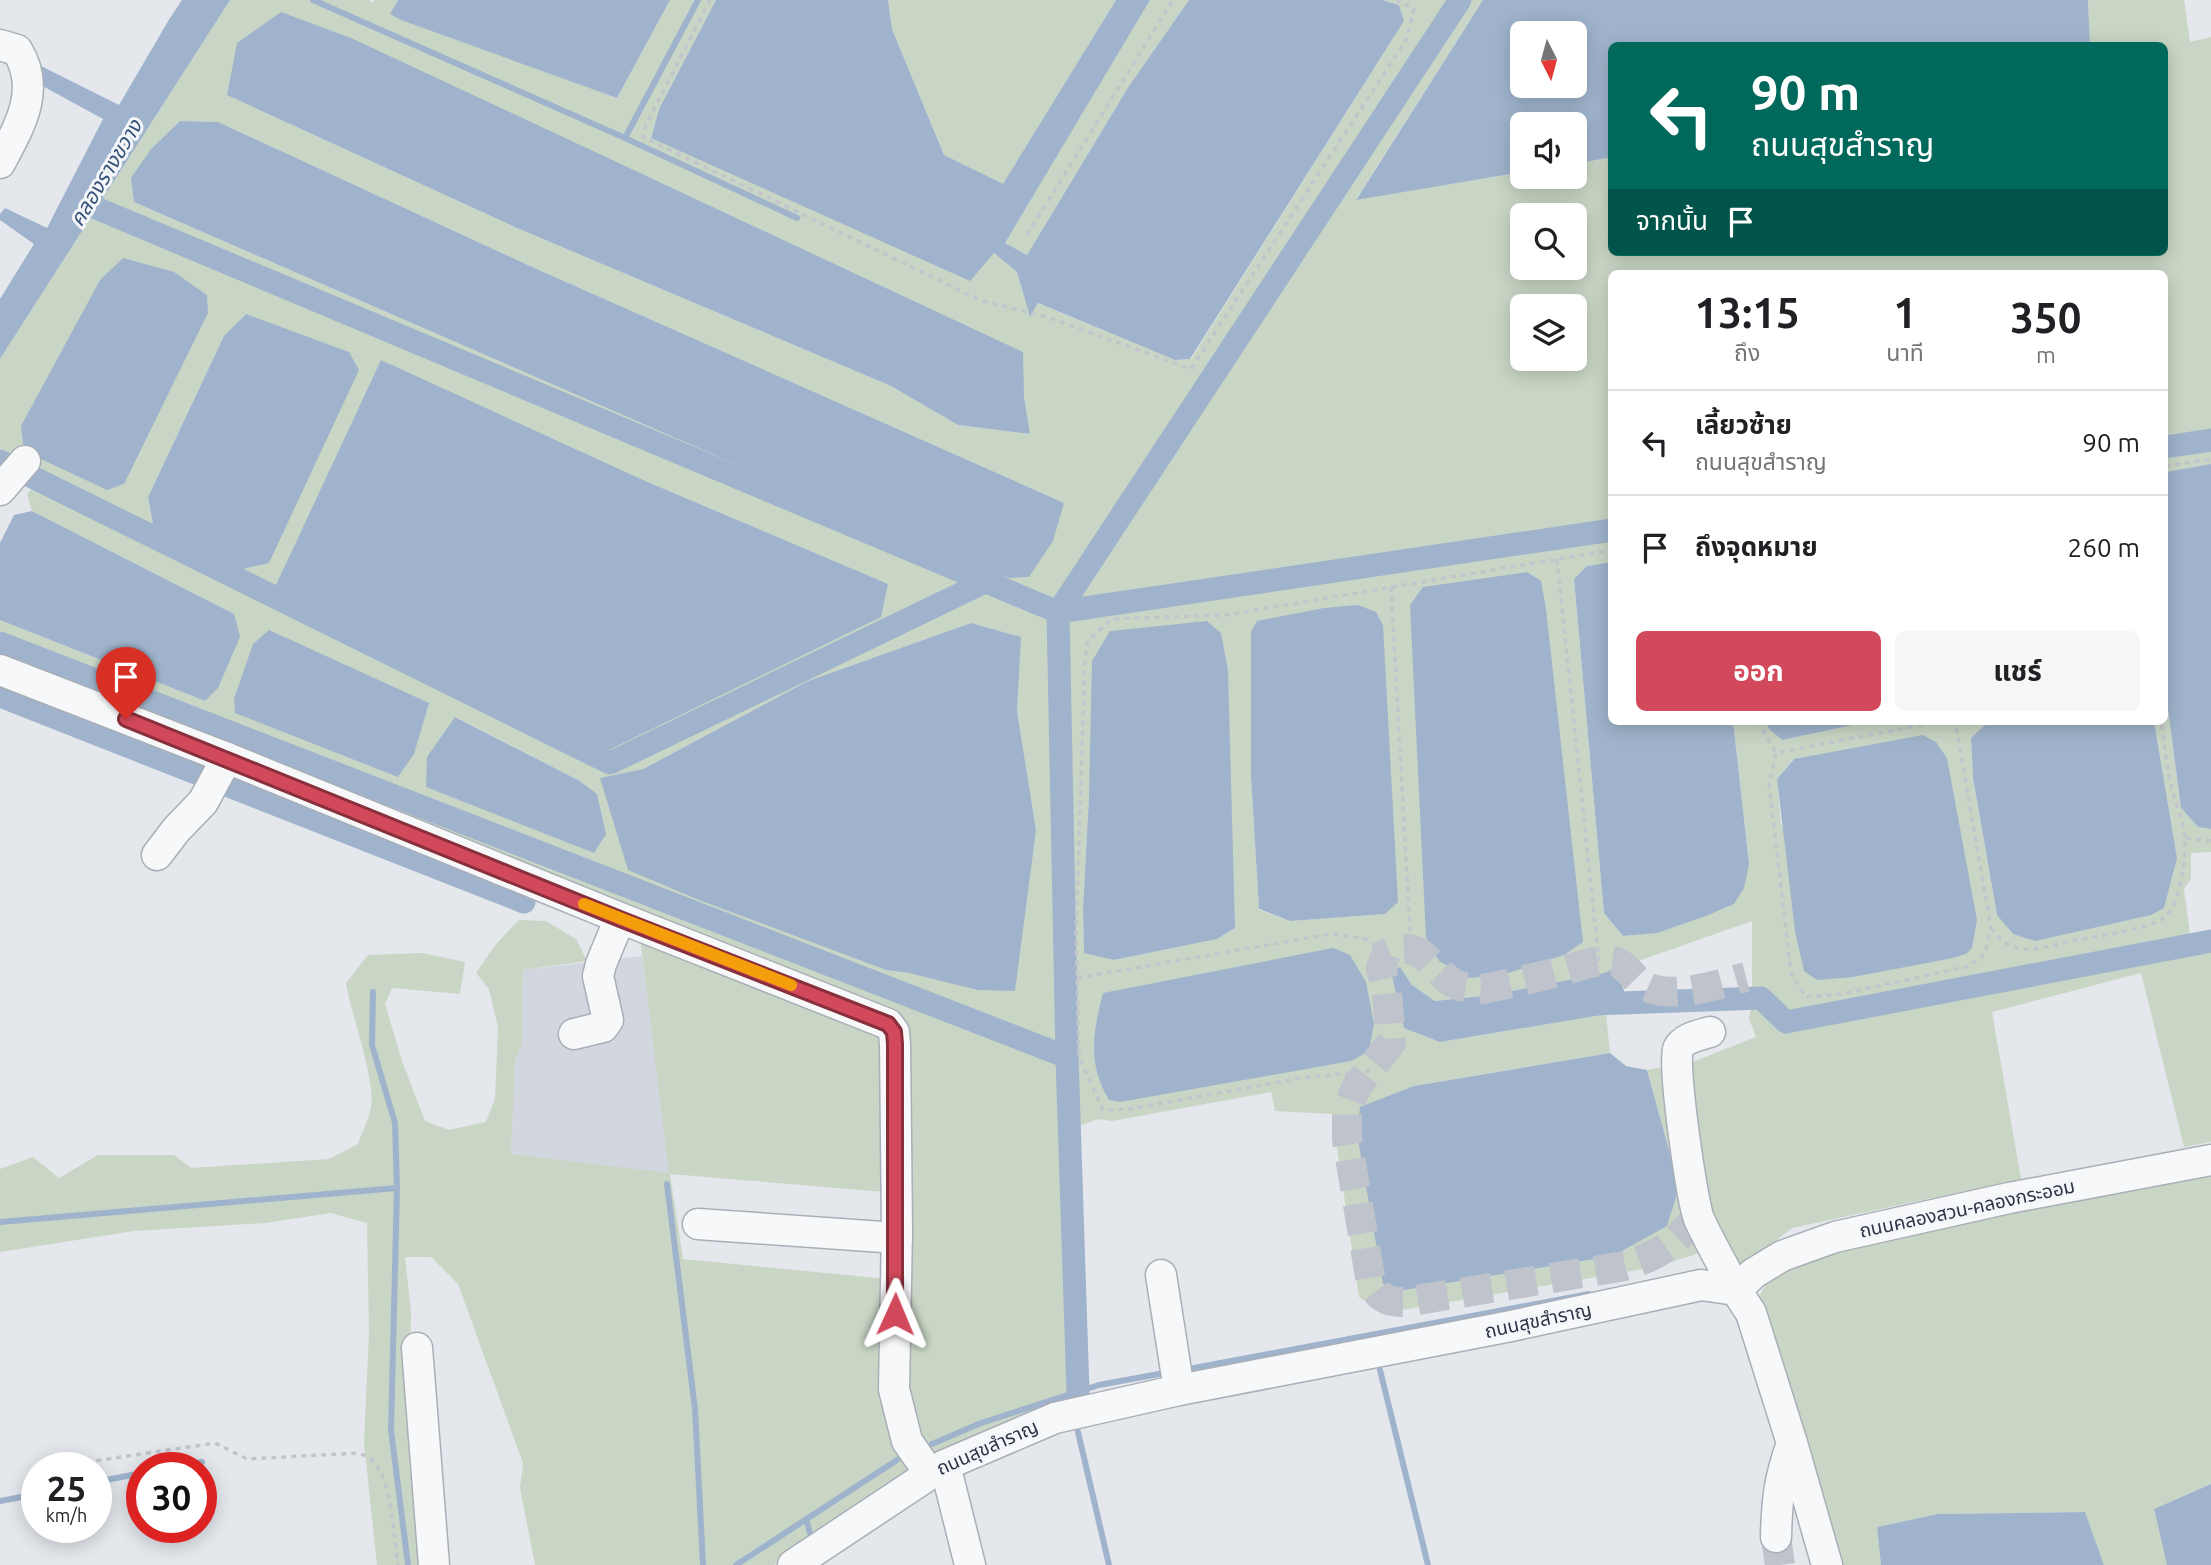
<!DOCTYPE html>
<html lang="th">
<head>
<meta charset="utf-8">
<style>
  :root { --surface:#fff; --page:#f6f6f6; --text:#202124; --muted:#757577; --line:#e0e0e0; --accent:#d1495b }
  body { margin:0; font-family:Ubuntu,"Noto Sans Thai",sans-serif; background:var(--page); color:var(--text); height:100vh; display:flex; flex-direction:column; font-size:26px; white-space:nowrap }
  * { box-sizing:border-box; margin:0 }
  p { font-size:23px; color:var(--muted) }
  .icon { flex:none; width:38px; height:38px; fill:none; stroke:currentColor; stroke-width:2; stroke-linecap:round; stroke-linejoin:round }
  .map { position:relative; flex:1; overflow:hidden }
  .drawer { position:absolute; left:1608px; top:270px; width:560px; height:455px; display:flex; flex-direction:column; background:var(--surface); border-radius:10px; box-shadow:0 4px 18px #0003 }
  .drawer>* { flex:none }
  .hud { position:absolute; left:1608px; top:42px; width:560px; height:214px; border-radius:10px; box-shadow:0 4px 18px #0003; background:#00695c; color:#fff; overflow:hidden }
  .needle { width:46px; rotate:174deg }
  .buttons { position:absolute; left:1510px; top:21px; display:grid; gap:14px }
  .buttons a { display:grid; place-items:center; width:77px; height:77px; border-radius:10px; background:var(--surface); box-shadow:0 4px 18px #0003; font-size:35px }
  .speed { position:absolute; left:21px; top:1452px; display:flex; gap:14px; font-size:35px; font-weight:700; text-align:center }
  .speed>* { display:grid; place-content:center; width:91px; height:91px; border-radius:50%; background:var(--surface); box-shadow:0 4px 18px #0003; line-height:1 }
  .speed small { font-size:18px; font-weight:400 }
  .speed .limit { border:10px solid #d22; background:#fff; color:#111 }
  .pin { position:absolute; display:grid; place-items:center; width:60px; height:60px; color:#fff; margin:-72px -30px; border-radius:50% 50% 50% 0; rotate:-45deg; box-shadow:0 0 7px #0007 }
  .pin .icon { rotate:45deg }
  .me { position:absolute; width:77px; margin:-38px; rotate:1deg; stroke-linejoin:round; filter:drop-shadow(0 0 5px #0008) }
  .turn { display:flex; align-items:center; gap:24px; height:147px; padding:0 28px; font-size:32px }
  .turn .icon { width:91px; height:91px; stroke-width:2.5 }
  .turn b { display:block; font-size:49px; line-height:60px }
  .then { display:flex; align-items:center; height:66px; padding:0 28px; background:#0003; gap:14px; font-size:26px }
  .eta { display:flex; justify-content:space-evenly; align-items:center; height:119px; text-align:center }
  .eta b { font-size:42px; font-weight:700; line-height:49px }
  .button { display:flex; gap:14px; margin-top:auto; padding:14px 28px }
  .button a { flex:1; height:80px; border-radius:10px; background:var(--accent); color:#fff; font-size:28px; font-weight:700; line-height:80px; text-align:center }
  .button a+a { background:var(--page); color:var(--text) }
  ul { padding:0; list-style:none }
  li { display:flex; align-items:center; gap:21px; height:105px; padding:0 28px; border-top:2px solid var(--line) }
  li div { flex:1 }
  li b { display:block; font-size:26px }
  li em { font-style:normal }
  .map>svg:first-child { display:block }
  .built { fill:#d2d6de }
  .green { fill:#c9d6c5; fill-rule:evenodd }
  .water { fill:#9fb4cc; fill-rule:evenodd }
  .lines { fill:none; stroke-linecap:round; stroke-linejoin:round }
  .stream { stroke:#9fb4cc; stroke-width:6 }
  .canal { stroke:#9fb4cc; stroke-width:23 }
  .minor-tunnel { stroke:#bfc3cb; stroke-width:30; stroke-dasharray:30 15; stroke-linecap:butt }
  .minor-casing { stroke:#a9aeb7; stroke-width:33 }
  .path { stroke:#c2c5cb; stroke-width:3.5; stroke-dasharray:5 5; stroke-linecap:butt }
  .minor { stroke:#f7f8fa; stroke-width:30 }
  .route-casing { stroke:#882f3b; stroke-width:18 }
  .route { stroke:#d1495b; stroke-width:12 }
  .slow { stroke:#f59e0b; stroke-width:12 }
  .labels { text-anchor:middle; stroke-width:6; stroke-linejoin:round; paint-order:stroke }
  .street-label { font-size:19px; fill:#2b3445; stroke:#f4f6f9 }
  .water-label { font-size:21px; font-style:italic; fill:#34527a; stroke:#f4f6f9 }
</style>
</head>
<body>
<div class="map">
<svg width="2211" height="1565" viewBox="0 0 2211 1565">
  <rect width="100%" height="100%" fill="#e4e7ec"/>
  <!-- built -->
  <path class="built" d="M642 956 670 1174 511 1154 515 1061 522 1043 523 970Z"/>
  <!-- green -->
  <g class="green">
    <path d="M230 0H369L373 3 375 0H398L391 14 617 98 670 0H716L659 109 651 138 994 253 1017 272 1030 316 1037 303 1175 360 1191 359 1404 21 1399 5 1382 0H1483L1356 199 1522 172V177H1575V164L1612 157V252H2165V46L2090 45 2088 0H2184L2190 42 2211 37V464L2165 472V273H1612V562L1587 566 1574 579 1604 913 1623 936C1665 932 1695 921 1734 904L1749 864 1733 721H1767L1768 728 1782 740 1872 721H1989L1971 738 1973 778 1997 916 2177 858 2154 721H2165V686L2181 808 2198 827 2211 829V852L2191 853V879L2184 889 2190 935 1991 977 1785 1013 1789 1028 2211 950V1142L2184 1147 2141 973 1992 1012 2021 1179 1792 1228 1764 1250 1716 1276 1705 1251 1656 1267 1384 1313 1359 1297 1332 1114 1275 1111 1271 1092 1112 1121 1098 1119 1080 1126 1079 1149 1084 1402 946 1452 928 1454 914 1435 902 1386V1026L881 1005 669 928 0 655V620L205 701 234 614 32 511 27 494 46 472 31 469 0 448V359ZM227 95 1024 397 1029 434 958 425 891 386 517 228ZM180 121 218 122 530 266 1064 504 1007 578 949 557 134 202 151 149ZM1522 215H1575V268H1522ZM1522 306H1575V359H1522ZM246 314 153 524 148 497 224 336ZM643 480 887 584 881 616ZM1410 605 1502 975 1413 643ZM971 623 1020 637 1017 711 1036 830 909 973 886 970 600 778 643 769 808 681ZM1251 632 1385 914 1290 921 1259 910 1251 777ZM456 717 580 781 597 794 594 853 586 849ZM1793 759 1966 954 1853 977 1781 823 1777 779ZM1089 796 1235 928 1217 939 1114 960 1084 952 1083 908ZM1752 921V1002L1749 1019 1756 1037 1695 1061 1647 1070 1679 1187 1666 1226 1613 1256 1405 1290 1414 1086 1610 1053 1606 1014 1440 1042 1400 967 1412 985 1435 1001 1491 995 1604 973Z"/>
    <path d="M888 0H1116L1003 185 944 155 892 29Z"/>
    <path d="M1147 0H1189L1129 86 1027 255 1005 243Z"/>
    <path d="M519 920 546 921 576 939 587 961 523 970 522 1043 515 1061 511 1154 669 1173 640 938 878 1036 886 1058 885 1192 670 1174 683 1259 887 1279 912 1468 879 1498 774 1565H535L520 1488 523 1463 458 1284 431 1257H405L411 1313 409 1462 426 1565H377L364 1443 369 1332 367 1223 331 1213 265 1223 134 1231 0 1252V1169L33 1157 59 1178 98 1155H174L191 1168 329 1159 358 1144C362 1132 369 1119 371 1107 376 1080 351 1015 346 983L368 955 422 953 465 962 460 994 392 988 385 1004 403 1064 425 1121 449 1130 486 1122 495 1099 498 1027 489 989 476 973 496 944Z"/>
    <path d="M2211 1174V1484L2154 1509 2167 1565H2104L2084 1512 1938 1514 1877 1527 1881 1565H1838L1757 1300 1768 1280 1804 1261 2057 1199Z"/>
  </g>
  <!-- water -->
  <g class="water">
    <path d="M182 0H230L0 359V299L34 244 0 220V214L5 208 47 228 103 119 39 84 41 66 119 105 170 18Z"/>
    <path d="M398 0H670L617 98 401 20 390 14Z"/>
    <path d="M716 0H888L892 29 944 155 1003 184 1116 0H1150L1005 243 1027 255 1129 86 1189 0H1382L1399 5 1404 21 1190 359 1175 360 1038 303 1030 317 1017 272 994 253 970 281 651 138 659 109Z"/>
    <path d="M1483 0H2088L2090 45 1612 46V157L1575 164V124H1522V172L1356 200ZM1522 33H1575V86H1522Z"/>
    <path d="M281 12 351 38 1023 352 1024 397 1030 434 958 425 891 386 517 228 227 95 237 43Z"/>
    <path d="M180 121 218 122 530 266 1064 503 1053 541 1029 577 1008 578 949 557 134 202 131 178 151 149Z"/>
    <path d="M123 258 174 272 207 295 208 313 124 484 107 490 41 459 23 444 21 426 100 280Z"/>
    <path d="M246 314 349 352 359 370 269 563 243 569 153 524 148 497 224 336Z"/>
    <path d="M381 360 643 480 888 584 881 617 609 750 276 585Z"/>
    <path d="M2211 464V829L2198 827 2181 808 2165 686V472Z"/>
    <path d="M32 511 234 614 240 637 218 688 205 701 0 620V543L14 515Z"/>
    <path d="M1612 562V721H1733L1749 864 1744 888 1734 904 1706 916 1657 933 1623 936 1604 913 1574 579 1587 566Z"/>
    <path d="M1527 572 1541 581 1546 609 1583 942 1564 955 1502 975 1469 978 1439 961 1426 938 1410 605 1423 587Z"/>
    <path d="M1358 605 1376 612 1383 625 1398 902 1385 914 1290 921 1259 909 1251 777V632L1257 621 1324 608Z"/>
    <path d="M1207 621 1221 633 1228 670 1235 928 1217 939 1114 960 1084 953 1083 908 1089 796 1092 661 1110 631Z"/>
    <path d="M971 623 1021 637 1017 711 1036 830 1015 991 978 990 909 973 886 970 699 900 628 870 600 778 643 769 808 681Z"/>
    <path d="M269 630 429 703 414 754 398 777 235 713 234 699 253 644Z"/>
    <path d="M455 717 580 781 597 794 606 834 594 853 426 787 427 757Z"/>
    <path d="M1767 721H1872L1782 740 1768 728Z"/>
    <path d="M1989 721H2154L2177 858 2164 908 2151 915 2035 941 2013 934 1997 915 1973 778 1971 738Z"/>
    <path d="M1923 735 1936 742 1947 758 1977 920 1972 948 1966 954 1953 958 1853 977 1817 980 1804 971 1795 931 1777 779 1794 759Z"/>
    <path d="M1333 948 1350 955 1366 982 1374 1024 1369 1051 1351 1061 1120 1102 1109 1100C1087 1064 1093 1031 1103 993Z"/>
    <path d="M1400 967 1412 985 1435 1001 1491 995 1604 973 1617 968 1625 994 1619 1012 1440 1042 1404 1028 1391 972Z"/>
    <path d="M1610 1053 1626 1066 1647 1070 1679 1187 1667 1226 1613 1256 1405 1290 1383 1284 1357 1134 1360 1107 1414 1086Z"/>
    <path d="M2211 1484V1565H2167L2154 1509Z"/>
    <path d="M2085 1512 2104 1565H1881L1877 1527 1938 1514Z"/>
  </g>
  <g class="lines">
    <!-- stream -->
    <g class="stream">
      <path d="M313 0 625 138 797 218"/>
      <path d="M625 138 698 0"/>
      <path d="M667 1184 695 1409 703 1565"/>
      <path d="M397 1188 391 1430 408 1565"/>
      <path d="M0 1222 397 1188 395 1123 372 1045 373 992"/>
      <path d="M1194 1368 1589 1294"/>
      <path d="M1380 1370 1428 1565"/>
      <path d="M1078 1432 1109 1565"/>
      <path d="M932 1444 981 1423 1099 1385 1159 1374"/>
      <path d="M168 1468 202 1462"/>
      <path d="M96 1482 142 1473"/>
      <path d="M0 1501 37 1494"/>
      <path d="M806 1519 810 1533"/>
      <path d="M736 1565 897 1460"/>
    </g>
    <!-- canal -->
    <g class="canal">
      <path d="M89 205 1058 612 1612 530"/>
      <path d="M2165 447 2211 440"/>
      <path d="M0 461 610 763 985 582"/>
      <path d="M0 643 1067 1057"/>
      <path d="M0 696 524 902"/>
      <path d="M1593 1004 1761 998 1786 1022 2211 941"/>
      <path d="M1078 1392 1067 1057 1058 612 1460 0"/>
    </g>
    <!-- minor-tunnel -->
    <g class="minor-tunnel">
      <path d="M1698 1216C1672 1245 1663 1254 1625 1266L1405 1302C1387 1302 1380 1299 1371 1283L1347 1139V1110L1357 1086 1391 1043 1387 992 1381 968 1386 954C1421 938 1426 963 1450 981 1460 988 1470 988 1482 989 1510 984 1538 977 1566 970 1579 966 1599 959 1613 961 1625 963 1633 978 1642 984 1667 1002 1719 984 1746 977"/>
      <path d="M1776 1537 1780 1565"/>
    </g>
    <!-- minor casing -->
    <g class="minor-casing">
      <g id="minor">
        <path d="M0 45 17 50C42 90 19 127 0 163"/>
        <path d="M0 490 25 461"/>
        <path d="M0 670 227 758 620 918 888 1024 894 1032 895 1044 897 1230 894 1389 907 1441 930 1474 945 1465 1055 1418 1179 1390 1511 1326 1701 1285 1736 1290 1751 1313 1792 1443 1827 1565"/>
        <path d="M157 855 176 830 203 802 227 758"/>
        <path d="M1710 1032C1700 1035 1683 1038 1678 1049 1672 1063 1692 1201 1699 1219 1710 1243 1724 1267 1736 1290L1754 1273 1782 1256 1835 1237 2009 1198 2211 1160"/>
        <path d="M574 1034 603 1027 608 1020 598 976 601 964 620 918"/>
        <path d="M698 1224 897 1238"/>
        <path d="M1161 1275 1179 1390"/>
        <path d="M417 1348 434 1565"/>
        <path d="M945 1465 970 1565"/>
        <path d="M1776 1537C1777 1498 1779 1480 1792 1443"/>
        <path d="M793 1565 930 1474"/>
      </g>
    </g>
    <!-- path -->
    <g class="path">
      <path d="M710 0 646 125 643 137 980 300 1050 318 1191 369 1406 40 1414 9 1397 0"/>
      <path d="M1027 235 1173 0"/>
      <path d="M2165 466 2211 459"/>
      <path d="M1557 559 1599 963"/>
      <path d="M1391 587 1411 949"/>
      <path d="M1758 721 1776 753"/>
      <path d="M1942 721 1776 753 1769 784 1791 974 1806 997 1842 994 1970 966 1985 953 1991 928 1955 721"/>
      <path d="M2186 838 2211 841"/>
      <path d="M1991 928C2014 959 2035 949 2067 942 2090 937 2149 930 2165 917 2180 904 2186 860 2185 841 2185 824 2176 806 2172 789 2166 767 2165 744 2161 721"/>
      <path d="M1077 978 1331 934 1366 939 1386 954"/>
      <path d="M1370 1071 1301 1078 1130 1109 1103 1110 1079 1057 1076 934 1085 659 1088 640 1112 619 1226 615 1612 550"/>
      <path d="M47 1468 215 1443 247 1459 359 1453C367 1456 372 1459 377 1466 392 1487 394 1539 398 1565"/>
    </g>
    <!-- minor -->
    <use href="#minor" class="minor"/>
  </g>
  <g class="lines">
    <!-- route casing -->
    <g class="route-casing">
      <path id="route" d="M126 719 620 919 888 1024 894 1032 895 1044V1314"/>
    </g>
    <!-- route -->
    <use href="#route" class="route"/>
    <!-- slow -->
    <path class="slow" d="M584 904 791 985"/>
  </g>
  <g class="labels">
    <!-- street labels -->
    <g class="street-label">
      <text transform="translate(1967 1208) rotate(-12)" y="7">ถนนคลองสวน-คลองกระออม</text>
      <text transform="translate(1538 1320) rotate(-12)" y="7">ถนนสุขสำราญ</text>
      <text transform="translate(987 1447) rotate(-24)" y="7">ถนนสุขสำราญ</text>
    </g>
    <!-- water labels -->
    <g class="water-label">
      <text transform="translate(106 173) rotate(-59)" y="7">คลองรางขวาง</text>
    </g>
  </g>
</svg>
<div class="buttons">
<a><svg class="needle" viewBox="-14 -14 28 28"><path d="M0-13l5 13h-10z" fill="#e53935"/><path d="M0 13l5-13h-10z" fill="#757577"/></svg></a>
<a><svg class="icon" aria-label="sound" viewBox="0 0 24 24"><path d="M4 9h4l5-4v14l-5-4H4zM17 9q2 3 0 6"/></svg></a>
<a><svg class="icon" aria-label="search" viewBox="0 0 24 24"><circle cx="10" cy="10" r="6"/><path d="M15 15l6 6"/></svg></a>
<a><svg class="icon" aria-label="layers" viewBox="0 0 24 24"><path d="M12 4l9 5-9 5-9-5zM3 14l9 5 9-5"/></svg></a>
</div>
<div class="speed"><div>25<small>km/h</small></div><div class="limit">30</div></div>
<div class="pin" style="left:126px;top:719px;background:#d93025"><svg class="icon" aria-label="arrive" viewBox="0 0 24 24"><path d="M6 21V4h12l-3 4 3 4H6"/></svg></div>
<svg class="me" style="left:895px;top:1314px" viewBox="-20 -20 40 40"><path d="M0-17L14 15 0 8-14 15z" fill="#d1495b" stroke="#fff" stroke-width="4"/></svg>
<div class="hud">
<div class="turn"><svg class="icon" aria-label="left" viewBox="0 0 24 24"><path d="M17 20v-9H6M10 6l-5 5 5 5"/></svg><div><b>90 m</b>ถนนสุขสำราญ</div></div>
<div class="then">จากนั้น<svg class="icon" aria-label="arrive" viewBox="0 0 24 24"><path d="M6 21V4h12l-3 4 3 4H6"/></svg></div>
</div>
<section class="drawer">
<div class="eta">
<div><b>13:15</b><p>ถึง</p></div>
<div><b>1</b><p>นาที</p></div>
<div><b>350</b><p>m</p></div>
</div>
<ul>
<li><svg class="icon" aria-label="left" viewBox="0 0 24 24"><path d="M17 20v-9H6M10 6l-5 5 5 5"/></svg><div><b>เลี้ยวซ้าย</b><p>ถนนสุขสำราญ</p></div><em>90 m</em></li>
<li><svg class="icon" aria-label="arrive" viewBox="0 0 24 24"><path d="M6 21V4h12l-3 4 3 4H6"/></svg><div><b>ถึงจุดหมาย</b></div><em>260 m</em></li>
</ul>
<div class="button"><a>ออก</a><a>แชร์</a></div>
</section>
</div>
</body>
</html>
